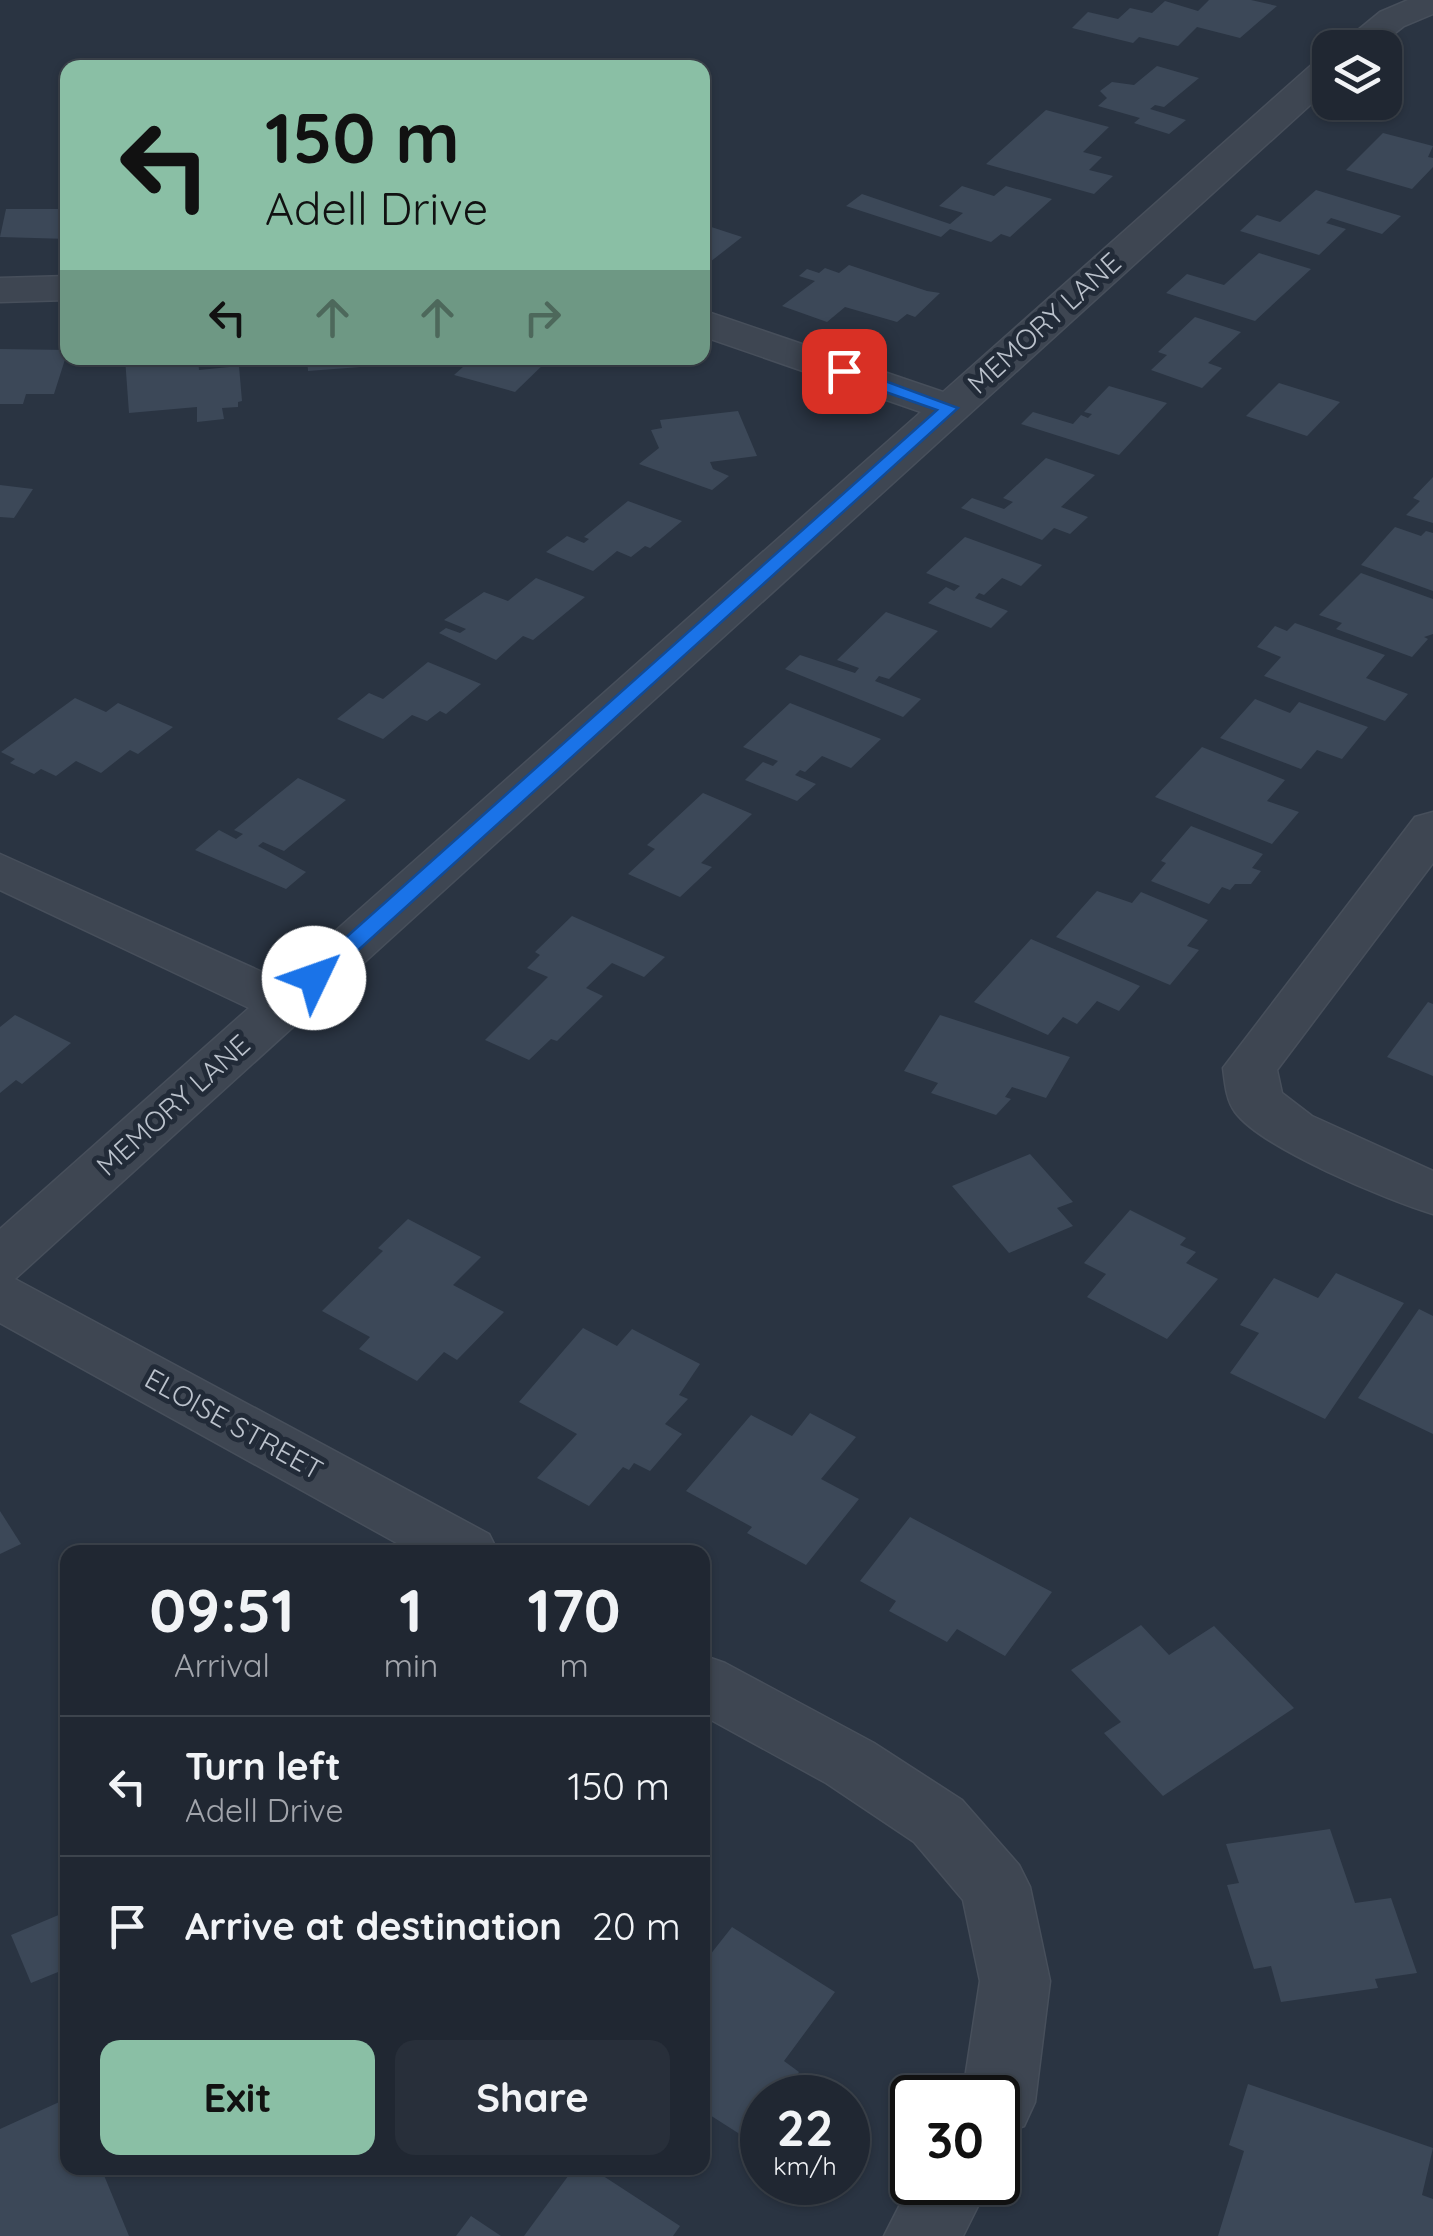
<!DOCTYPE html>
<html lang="en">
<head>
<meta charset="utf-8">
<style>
  :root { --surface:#202732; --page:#282f3a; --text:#f1f3f6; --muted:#a2a5ac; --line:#3d444d; --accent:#8abfa5 }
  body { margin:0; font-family:Quicksand,sans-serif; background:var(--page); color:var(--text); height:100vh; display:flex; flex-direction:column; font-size:38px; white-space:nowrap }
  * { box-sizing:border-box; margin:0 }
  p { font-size:32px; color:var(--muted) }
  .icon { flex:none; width:55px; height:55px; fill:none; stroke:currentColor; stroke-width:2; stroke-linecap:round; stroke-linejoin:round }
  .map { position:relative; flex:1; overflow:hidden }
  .side { position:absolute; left:60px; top:1545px; width:650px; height:630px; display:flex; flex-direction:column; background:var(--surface); border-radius:20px; box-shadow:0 2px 8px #0004,0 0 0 2px var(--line) }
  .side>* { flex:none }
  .top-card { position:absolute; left:60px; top:60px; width:650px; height:305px; border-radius:20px; box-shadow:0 2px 8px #0004,0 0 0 2px var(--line); background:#8abfa5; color:#111; overflow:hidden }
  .controls { position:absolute; left:1312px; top:30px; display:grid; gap:20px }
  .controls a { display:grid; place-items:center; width:90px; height:90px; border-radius:20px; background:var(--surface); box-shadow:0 2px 8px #0004,0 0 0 2px var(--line); font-size:50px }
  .speed { position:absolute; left:740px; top:2075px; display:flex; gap:20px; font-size:50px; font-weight:700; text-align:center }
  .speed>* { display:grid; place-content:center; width:130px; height:130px; border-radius:50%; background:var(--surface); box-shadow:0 2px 8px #0004,0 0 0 2px var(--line); line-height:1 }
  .speed small { font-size:25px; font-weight:400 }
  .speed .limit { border:5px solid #111; border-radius:15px; background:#fff; color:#111 }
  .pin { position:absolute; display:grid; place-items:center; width:85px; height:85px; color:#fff; margin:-42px; border-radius:20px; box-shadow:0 5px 15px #0006 }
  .me { position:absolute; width:110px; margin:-55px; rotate:48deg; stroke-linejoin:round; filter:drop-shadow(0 0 8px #0008) }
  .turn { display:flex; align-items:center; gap:35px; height:210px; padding:0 40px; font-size:45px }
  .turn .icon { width:130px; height:130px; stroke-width:2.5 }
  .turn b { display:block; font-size:70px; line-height:85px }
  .lanes { display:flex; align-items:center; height:95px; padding:0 40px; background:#0003; justify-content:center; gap:50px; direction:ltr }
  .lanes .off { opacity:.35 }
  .eta { display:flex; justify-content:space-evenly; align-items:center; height:170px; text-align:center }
  .eta b { font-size:60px; font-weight:800; line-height:70px }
  .action { display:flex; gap:20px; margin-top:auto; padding:20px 40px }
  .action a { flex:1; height:115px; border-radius:20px; background:var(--accent); color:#111; font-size:40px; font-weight:800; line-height:115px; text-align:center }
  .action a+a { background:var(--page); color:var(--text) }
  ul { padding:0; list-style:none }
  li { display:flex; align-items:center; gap:30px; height:140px; padding:0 40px; border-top:2px solid var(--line) }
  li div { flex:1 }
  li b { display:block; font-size:38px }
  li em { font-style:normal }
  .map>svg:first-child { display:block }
  .building { fill:#3c4858 }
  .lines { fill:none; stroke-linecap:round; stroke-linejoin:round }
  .minor-casing { stroke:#474f5b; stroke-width:3 }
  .minor { fill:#3e4652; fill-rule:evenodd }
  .route { fill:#1a73e8; stroke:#114b97; stroke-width:2.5 }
  .labels { text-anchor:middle; stroke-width:10; stroke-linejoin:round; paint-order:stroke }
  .street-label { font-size:28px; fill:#bbc2cc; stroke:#222b38 }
</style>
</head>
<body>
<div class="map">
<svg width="1433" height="2236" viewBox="0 0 1433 2236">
  <rect width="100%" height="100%" fill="#2a3442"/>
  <!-- building -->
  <g class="building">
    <path d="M1209 0H1251L1277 6 1240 38 1197 27 1178 46 1139 37 1133 43 1072 28 1088 12 1118 19 1130 8 1152 13 1165 1 1198 11Z"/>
    <path d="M1157 66 1199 78 1164 107 1155 105 1150 109 1186 120 1169 134 1134 123 1140 118 1098 106 1107 98 1100 91 1112 82 1134 85Z"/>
    <path d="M1046 110 1109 127 1083 152 1102 157 1089 170 1113 176 1094 194 986 164Z"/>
    <path d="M1383 133 1433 146 1428 157 1433 158V167L1412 189 1346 170Z"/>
    <path d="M962 186 994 196 1006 186 1052 199 1010 237 1001 234 991 242 950 229 941 237 846 206 862 194 950 224 963 213 939 206Z"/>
    <path d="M1316 190 1401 216 1382 234 1331 218 1326 223 1346 229 1319 255 1240 231 1257 215 1280 222Z"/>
    <path d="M6 209H68V239L0 237Z"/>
    <path d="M702 224 742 237 710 262 702 260Z"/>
    <path d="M1259 253 1311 269 1255 321 1166 293 1187 274 1224 285Z"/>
    <path d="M849 265 927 291 940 293 915 317 907 314 897 322 845 307 827 322 782 306 815 281 799 276 807 269 819 273 825 268 839 273Z"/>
    <path d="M1195 317 1241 332 1208 363 1222 368 1202 388 1151 370 1167 355 1158 352Z"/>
    <path d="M0 349 68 350 54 394H26L23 404H0Z"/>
    <path d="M125 358H198L199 370 239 366 242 401 238 402V407L222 408 224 419 197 422V407L129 413Z"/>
    <path d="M307 358H399L400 364 308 371Z"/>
    <path d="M473 358H550L515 392 454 375Z"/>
    <path d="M1279 383 1340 402 1307 436 1246 416Z"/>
    <path d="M1109 386 1167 403 1119 455 1021 424 1033 412 1073 424 1081 415 1088 418 1092 414 1084 412Z"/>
    <path d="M738 411 757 456 710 462 713 469 729 476 712 490 639 464 659 448 651 430 662 428 660 420Z"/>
    <path d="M1046 458 1095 475 1061 507 1088 517 1070 534 1054 528 1042 540 961 508 972 498 1004 509 1013 502 1003 498Z"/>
    <path d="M1433 477V523L1406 515 1420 501 1413 498Z"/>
    <path d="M0 485 33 489 14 518 0 517Z"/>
    <path d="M628 501 682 521 650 548 645 546 631 557 617 551 593 571 546 552 567 536 584 543 589 539 584 537Z"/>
    <path d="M1395 527 1421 536 1426 531 1433 533V591L1361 565Z"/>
    <path d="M965 537 1042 565 1021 586 1002 578 984 595 979 593 975 598 1008 611 991 628 928 603 946 587 954 591 960 586 926 573Z"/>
    <path d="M1361 573 1433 599V634L1424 637 1428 639 1412 657 1336 629 1342 623 1319 615Z"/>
    <path d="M536 578 585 597 533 640 523 636 496 660 439 633 446 628 460 633 466 629 444 620 484 592 508 601Z"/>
    <path d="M886 612 938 631 889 679 879 676 875 681 921 699 903 717 785 669 800 655 855 673 859 668 837 660Z"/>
    <path d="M1295 623 1385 655 1366 678 1408 694 1385 721 1264 676 1281 657 1257 647 1275 626 1287 631Z"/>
    <path d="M428 662 481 684 446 714 440 711 427 721 412 715 383 739 337 719 369 693 383 699Z"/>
    <path d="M75 698 106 712 118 703 173 727 138 754 130 750 101 773 76 761 56 776 41 769 34 774 10 763 15 759 1 752Z"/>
    <path d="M1255 699 1290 713 1299 702 1368 727 1342 759 1317 750 1301 769 1220 738Z"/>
    <path d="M790 703 881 739 851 768 822 756 805 772 800 770 795 775 816 784 797 801 745 780 763 762 773 766 778 761 743 747Z"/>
    <path d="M1202 747 1285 780 1267 801 1299 812 1272 844 1155 797Z"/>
    <path d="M298 778 346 800 284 851 263 842 258 846 306 872 286 889 195 850 219 830 236 839 243 834 234 830Z"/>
    <path d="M703 793 752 814 701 863 712 867 680 897 628 874 655 849 647 845Z"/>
    <path d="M1191 826 1263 854 1252 868 1261 871 1251 884H1235L1230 890 1222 887 1209 904 1151 881 1166 863 1161 861Z"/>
    <path d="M1097 891 1132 903 1141 892 1208 920 1187 946 1199 950 1170 985 1056 937Z"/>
    <path d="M572 916 665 957 644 977 612 963 586 988 603 996 557 1041 551 1039 529 1060 485 1040 548 977 527 968 540 955 535 952Z"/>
    <path d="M1031 939 1140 986 1119 1011 1097 1001 1077 1024 1063 1017 1048 1035 974 1002Z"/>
    <path d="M1428 1002 1433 1004V1076L1387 1057Z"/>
    <path d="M15 1015 71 1043 22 1084 16 1080 0 1093V1027Z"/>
    <path d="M940 1015 1070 1057 1046 1098 1012 1087 1005 1097 1011 1099 996 1115 931 1093 938 1083 904 1071Z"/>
    <path d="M1030 1154 1073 1202 1057 1208 1073 1226 1009 1253 952 1186Z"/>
    <path d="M1130 1210 1186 1238 1180 1245 1196 1252 1186 1263 1218 1279 1167 1339 1087 1297 1106 1274 1084 1263Z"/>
    <path d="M408 1219 481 1257 453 1285 504 1312 457 1360 444 1352 417 1381 359 1349 370 1337 322 1311 383 1251 378 1248Z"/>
    <path d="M1336 1273 1404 1303 1325 1419 1230 1373 1259 1333 1240 1325 1274 1278 1318 1298Z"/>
    <path d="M1419 1309 1433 1316V1434L1358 1398Z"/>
    <path d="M583 1328 617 1346 632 1329 700 1364 679 1395 688 1399 665 1424 682 1434 650 1471 634 1463 629 1470 623 1467 589 1506 537 1478 577 1434 519 1402Z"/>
    <path d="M810 1413 856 1437 821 1479 859 1499 806 1565 747 1533 752 1527 686 1491 751 1415 792 1436Z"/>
    <path d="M0 1511 21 1544 0 1554Z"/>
    <path d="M910 1517 1052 1592 1005 1656 957 1629 947 1642 889 1611 896 1601 860 1581Z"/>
    <path d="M1141 1625 1169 1655 1214 1626 1294 1708 1163 1796 1104 1733 1121 1722 1071 1670Z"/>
    <path d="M1330 1829 1355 1903 1391 1898 1417 1973 1375 1979 1378 1988 1281 2002 1271 1966 1254 1969 1227 1885 1239 1883 1226 1844Z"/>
    <path d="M68 1911V1968L31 1983 11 1935Z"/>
    <path d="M732 1927 835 1992 784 2061 799 2072 780 2098H762V2122L749 2140 702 2110V1965Z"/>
    <path d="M1248 2084 1433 2148 1422 2195 1433 2199V2236H1218L1244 2151 1229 2145Z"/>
    <path d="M68 2098V2168H101L129 2236H0V2129Z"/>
    <path d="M574 2168H591L680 2226 673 2236H524Z"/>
    <path d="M471 2216 501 2236H456Z"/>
  </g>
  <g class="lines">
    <!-- minor casing -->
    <g class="minor-casing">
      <g id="minor">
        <path d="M1408 0H1433V14L1404 26 1376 48H1336L1380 12Z"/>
        <path d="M1330 57V87L15 1279 489 1534 498 1552H413L0 1323V1229L249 1008 0 890V854L280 980 921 412 702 336V310L943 392 1317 60Z"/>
        <path d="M68 276V300L0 302V278Z"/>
        <path d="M1433 812V863L1277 1070 1282 1093 1312 1116 1433 1171V1214C1389 1201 1261 1148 1235 1112 1226 1100 1225 1083 1223 1068L1415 817Z"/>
        <path d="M702 1655 725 1663 874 1743 962 1800 1019 1865 1030 1887 1050 1981 1035 2102 1024 2126 998 2136V2098H962L980 1981 963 1900 914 1842 826 1783 702 1715Z"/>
        <path d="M912 2181V2182H990L963 2236H884Z"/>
      </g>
    </g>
    <!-- minor -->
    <use href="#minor" class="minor"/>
  </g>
  <!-- route -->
  <path class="route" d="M837 368H850L958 408 322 983H306L303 978 306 973 937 410 837 375Z"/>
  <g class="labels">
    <!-- street labels -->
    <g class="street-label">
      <text transform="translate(1044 323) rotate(-42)" y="10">MEMORY LANE</text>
      <text transform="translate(173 1105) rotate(-42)" y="10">MEMORY LANE</text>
      <text transform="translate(234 1424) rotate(29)" y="10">ELOISE STREET</text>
    </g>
  </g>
</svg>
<div class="controls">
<a><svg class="icon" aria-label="layers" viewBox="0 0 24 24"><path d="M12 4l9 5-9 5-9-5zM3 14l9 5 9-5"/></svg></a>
</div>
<div class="speed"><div>22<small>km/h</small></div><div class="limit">30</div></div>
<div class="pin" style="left:844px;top:371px;background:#d93025"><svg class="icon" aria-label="arrive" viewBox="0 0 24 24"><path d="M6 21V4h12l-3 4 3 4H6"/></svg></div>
<svg class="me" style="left:314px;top:978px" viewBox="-20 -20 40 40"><circle r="19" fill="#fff"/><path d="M0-13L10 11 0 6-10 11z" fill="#1a73e8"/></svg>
<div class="top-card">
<div class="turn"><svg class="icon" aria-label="left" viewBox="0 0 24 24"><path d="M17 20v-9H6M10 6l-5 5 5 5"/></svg><div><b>150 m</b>Adell Drive</div></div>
<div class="lanes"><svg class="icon" aria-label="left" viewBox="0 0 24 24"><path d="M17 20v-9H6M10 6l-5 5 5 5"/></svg><svg class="icon off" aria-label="ahead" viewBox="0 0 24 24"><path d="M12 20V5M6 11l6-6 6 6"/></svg><svg class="icon off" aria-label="ahead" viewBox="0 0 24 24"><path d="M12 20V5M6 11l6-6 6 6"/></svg><svg class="icon off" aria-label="right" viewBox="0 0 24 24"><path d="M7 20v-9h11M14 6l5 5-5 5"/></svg></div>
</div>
<section class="side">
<div class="eta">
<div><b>09:51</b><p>Arrival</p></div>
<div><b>1</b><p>min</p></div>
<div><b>170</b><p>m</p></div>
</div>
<ul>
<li><svg class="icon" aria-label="left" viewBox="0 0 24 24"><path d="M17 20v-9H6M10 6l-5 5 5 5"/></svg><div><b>Turn left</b><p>Adell Drive</p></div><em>150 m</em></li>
<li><svg class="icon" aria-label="arrive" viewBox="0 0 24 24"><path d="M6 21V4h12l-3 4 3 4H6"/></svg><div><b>Arrive at destination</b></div><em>20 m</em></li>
</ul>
<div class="action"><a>Exit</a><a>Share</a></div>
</section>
</div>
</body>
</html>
